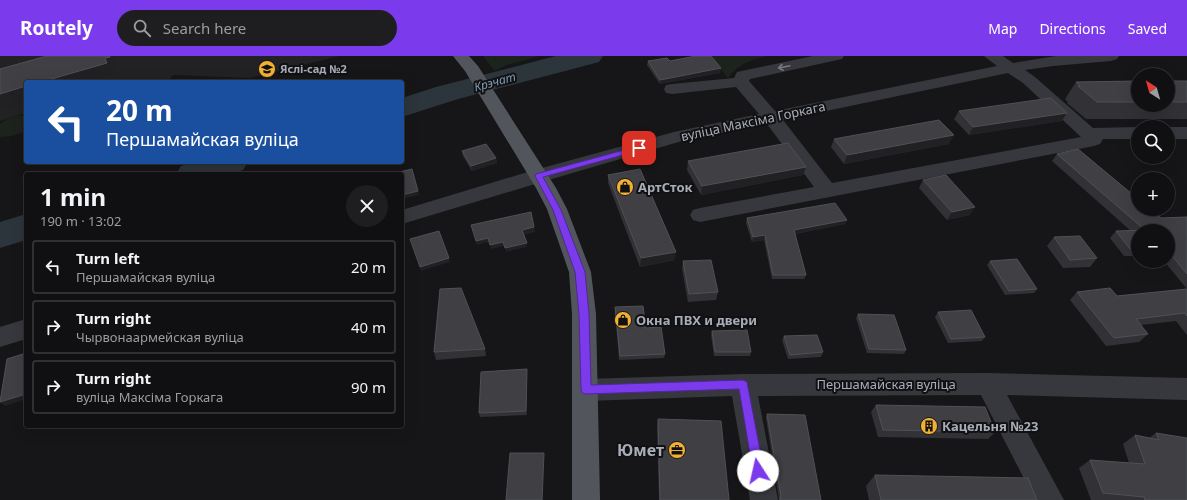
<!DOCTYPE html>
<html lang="en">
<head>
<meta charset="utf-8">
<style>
  :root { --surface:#101012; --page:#1e1e20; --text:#f1f3f6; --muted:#9c9d9f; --line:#303032; --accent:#7c3aed }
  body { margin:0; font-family:"Noto Sans",sans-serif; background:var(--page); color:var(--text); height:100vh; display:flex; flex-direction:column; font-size:15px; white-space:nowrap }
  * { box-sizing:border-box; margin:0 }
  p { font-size:13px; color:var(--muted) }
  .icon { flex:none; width:22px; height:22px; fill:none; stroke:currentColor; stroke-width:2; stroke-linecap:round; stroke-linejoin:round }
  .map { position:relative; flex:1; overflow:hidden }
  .side { position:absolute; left:24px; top:116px; width:380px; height:256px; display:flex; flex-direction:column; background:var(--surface); border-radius:4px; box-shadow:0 4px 16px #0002,0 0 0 1px var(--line) }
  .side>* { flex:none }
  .top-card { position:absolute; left:24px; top:24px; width:380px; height:84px; border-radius:4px; box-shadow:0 4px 16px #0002,0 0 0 1px var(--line); background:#1a4fa0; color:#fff; overflow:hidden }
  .needle { width:26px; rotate:323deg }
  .controls { position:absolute; left:1131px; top:12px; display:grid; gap:8px }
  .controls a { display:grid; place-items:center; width:44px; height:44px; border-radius:50%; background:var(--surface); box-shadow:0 4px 16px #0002,0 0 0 1px var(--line); font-size:20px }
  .pin { position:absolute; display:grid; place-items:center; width:34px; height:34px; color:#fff; margin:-17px; border-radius:8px; box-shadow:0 2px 6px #0006 }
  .me { position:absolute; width:44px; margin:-22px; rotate:350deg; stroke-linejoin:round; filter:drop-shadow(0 0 3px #0008) }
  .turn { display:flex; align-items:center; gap:14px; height:84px; padding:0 16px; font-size:18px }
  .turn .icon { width:52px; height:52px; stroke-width:2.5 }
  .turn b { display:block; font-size:28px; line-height:34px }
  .round { display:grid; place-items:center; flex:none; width:42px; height:42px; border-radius:21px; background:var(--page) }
  .head { display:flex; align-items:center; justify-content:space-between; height:68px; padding:0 16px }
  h1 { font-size:24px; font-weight:700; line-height:30px }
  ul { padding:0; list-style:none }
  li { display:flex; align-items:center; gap:12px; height:54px; margin:0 8px 6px; padding:0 8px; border:2px solid var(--line); border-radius:4px }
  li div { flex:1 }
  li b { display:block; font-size:15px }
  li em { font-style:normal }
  header { display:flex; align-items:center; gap:24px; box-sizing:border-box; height:56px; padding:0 20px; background:var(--accent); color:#fff }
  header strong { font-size:19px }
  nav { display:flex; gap:22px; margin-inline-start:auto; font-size:14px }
  .search { width:280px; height:36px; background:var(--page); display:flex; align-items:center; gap:10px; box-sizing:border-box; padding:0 14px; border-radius:22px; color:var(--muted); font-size:15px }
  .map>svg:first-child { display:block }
  .built { fill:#222225 }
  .green { fill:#1c231d }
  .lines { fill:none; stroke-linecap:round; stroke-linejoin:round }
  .river { fill:#2c353c; fill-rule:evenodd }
  .minor { fill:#37383d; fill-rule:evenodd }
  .major { fill:#53555c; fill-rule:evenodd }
  .wall { fill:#323236 }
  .shaded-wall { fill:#212124 }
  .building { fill:#3f3f44; stroke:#4f5156 }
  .oneway { stroke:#757881 }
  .route { fill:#7c3aed; stroke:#51269a }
  .labels { text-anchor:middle; stroke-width:4; stroke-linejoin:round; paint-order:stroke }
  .far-poi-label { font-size:11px; font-weight:bold; fill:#a8adb8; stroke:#111113; text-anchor:start }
  .far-water-label { font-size:12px; font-style:italic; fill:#7f9bb3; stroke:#111113 }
  .street-label { font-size:13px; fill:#a8adb8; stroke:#111113 }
  .poi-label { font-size:13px; font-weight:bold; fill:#a8adb8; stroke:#111113; text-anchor:start }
  .near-poi-label { font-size:16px; font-weight:bold; fill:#a8adb8; stroke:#111113; text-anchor:end }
</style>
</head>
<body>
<header>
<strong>Routely</strong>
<div class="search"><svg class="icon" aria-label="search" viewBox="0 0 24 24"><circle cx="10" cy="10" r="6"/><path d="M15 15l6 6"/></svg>Search here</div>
<nav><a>Map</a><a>Directions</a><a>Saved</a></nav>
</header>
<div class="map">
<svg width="1187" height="444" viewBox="0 0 1187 444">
  <rect width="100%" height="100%" fill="#161618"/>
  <!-- built -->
  <path class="built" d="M0 0H339L250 22 173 19 167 26H26V57L0 65Z"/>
  <!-- green -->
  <g class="green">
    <path d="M483 0H539L504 10 495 15Z"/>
    <path d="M710 0H767C751 4 738 8 728 22Z"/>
    <path d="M26 59V75L11 80 0 81V68C8 61 16 60 26 59Z"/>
  </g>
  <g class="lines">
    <!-- river -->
    <g class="river">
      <path d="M556 0H603L599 6 458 43 402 61V42L436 31Z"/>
      <path d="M194 106H248L243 114 229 118H176L181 110Z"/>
      <path d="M26 158V184L0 192V166Z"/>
    </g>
    <!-- minor -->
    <g class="minor">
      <path d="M813 0H844L842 3 750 23 749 25 775 55 997 10 984 0H1003L1013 7 1056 0H1119L1117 3 1111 5 1053 10 1025 14 1035 21 1093 72 1138 71V83H1103L1100 88 1094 90 700 166 693 164 690 159 693 154 700 152 814 131 767 68 682 85 545 125 402 168V154L531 115 674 76 759 58 736 31 672 38 666 37 664 33 666 29 672 28 734 22 737 16ZM1008 17 1023 27 1081 81 832 127 783 64Z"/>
      <rect x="1168" y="71" width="19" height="12"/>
      <path d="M26 263V283L0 291V271Z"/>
      <path d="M988 317 1187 322V344L1007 339 1064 444H1035L981 339 758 340 778 444H750L732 340 586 345 577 342 573 334 577 326 586 323 743 318Z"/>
    </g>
    <!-- major -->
    <path class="major" d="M453 0H469L478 10 556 132 567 153 591 216 596 258 600 444H572V258L569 216 547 153 536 132 465 15Z"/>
  </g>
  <!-- wall -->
  <g class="wall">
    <path d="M648 5H670L721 12 720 17 660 28 647 9Z"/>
    <path d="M1138 25V49H1168V25H1187V63H1086L1067 47 1068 46 1065 43 1076 26Z"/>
    <path d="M959 55 1062 65 969 79 954 63Z"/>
    <path d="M834 83 949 88 844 108 831 91Z"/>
    <path d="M462 95 496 102 497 107 472 115 463 100Z"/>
    <path d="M1057 98 1161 162 1187 161V279L1176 265 1141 269 1148 278 1139 286 1106 290 1070 244 1077 236 1117 240 1187 233 1164 205H1168V175H1138V200H1124L1110 182 1116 175H1131L1052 105Z"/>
    <path d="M688 105 806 111 803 119 701 139 687 114Z"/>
    <path d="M608 119 675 204 640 211 608 127Z"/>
    <path d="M923 124 970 159 947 164 919 132Z"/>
    <path d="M747 162 847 164 845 168 795 178 806 219 804 223H772L764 184 752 186 746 167Z"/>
    <path d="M1054 181 1097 202 1090 211 1063 212 1047 190Z"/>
    <path d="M683 205 718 236 716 244 688 246 682 213Z"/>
    <path d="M990 205 1037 233 1034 237 1005 239 987 209Z"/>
    <path d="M615 251 646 272 665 298 664 302 619 304 615 255Z"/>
    <path d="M938 256 985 281 982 285 948 287 935 261Z"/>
    <path d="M858 258 906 294 904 298 867 297 856 262Z"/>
    <path d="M712 275 751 296 750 300H714L711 279Z"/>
    <path d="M784 280 823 296 821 301 788 303 782 284Z"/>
    <path d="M485 293 486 300 436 304 434 296Z"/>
    <path d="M527 317V359L480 361 479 357Z"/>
    <path d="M876 349 995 376 988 383 878 381 871 356Z"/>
    <path d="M767 358 821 444H779V443L766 362Z"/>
    <path d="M658 363 729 444H659L657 370Z"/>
    <path d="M1156 377 1187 444H1091L1079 412 1090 404 1129 407 1123 388 1135 379 1149 382Z"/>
    <path d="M875 419 1037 444H869L866 430Z"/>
  </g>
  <!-- shaded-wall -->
  <g class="shaded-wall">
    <path d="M110 0H112L117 12 112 14 114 18 88 26H41L105 2Z"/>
    <path d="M721 12 720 17 660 28V24Z"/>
    <path d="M26 30V45L0 53V38Z"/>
    <path d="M1067 57 1062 65 969 79 973 71Z"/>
    <path d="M954 79 949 88 844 108 847 99Z"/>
    <path d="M496 102 497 107 472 115 471 110Z"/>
    <path d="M806 111 803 119 701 139 702 130Z"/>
    <path d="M418 135 419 139 402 143V139Z"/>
    <path d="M975 151 970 159 947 164 952 156Z"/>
    <path d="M847 164 845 168 793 178 794 174Z"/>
    <path d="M534 171 535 176 523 179 522 174Z"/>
    <path d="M765 179 764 184 752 186 753 181Z"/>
    <path d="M488 182 489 186 476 189V185Z"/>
    <path d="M503 186 504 190 491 193 490 189Z"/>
    <path d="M527 187V191L506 196 505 192Z"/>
    <path d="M676 196 675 204 640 211 641 202Z"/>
    <path d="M449 202 450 206 421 215 420 211Z"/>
    <path d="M527 313V359L526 355Z"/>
    <path d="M26 338V343L5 350 0 346Z"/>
    <path d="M544 397V400L543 444H542Z"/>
  </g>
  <!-- building -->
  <g class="building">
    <path d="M47 0H110V1L105 2 107 7 41 26H26V30L0 38V13Z"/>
    <path d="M696 0H711L721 12 660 24 648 5 667 2 670 5Z"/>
    <path d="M1138 25V46H1097L1078 30H1080L1076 26Z"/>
    <rect x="1168" y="25" width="19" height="21"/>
    <path d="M1051 42 1067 57 973 71 959 55Z"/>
    <path d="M939 64 954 79 847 99 834 83Z"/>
    <path d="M788 87 806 111 702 130 688 105Z"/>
    <path d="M486 88 496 102 471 110 462 95Z"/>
    <path d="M1078 93 1138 143V153H1150L1161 162 1187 161V218L1168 195V175H1138V193H1130L1116 175 1145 174 1057 98Z"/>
    <path d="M412 113 418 135 402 139V118H391Z"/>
    <path d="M640 113 676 196 641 202 608 119Z"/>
    <path d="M946 119 975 151 952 156 923 124Z"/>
    <path d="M835 147 847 164 794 174 806 219H773L765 179 753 181 747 162Z"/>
    <path d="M531 156 534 171 522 174 527 187 505 192 503 186 490 189 488 182 476 185 471 169Z"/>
    <path d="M439 175 449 202 420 211 410 183Z"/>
    <path d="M1080 180 1097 202 1070 204 1054 181Z"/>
    <path d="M1017 203 1037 233 1009 235 990 205Z"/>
    <path d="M711 204 718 236 689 238 683 205Z"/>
    <path d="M461 232 485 293 434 296 440 233Z"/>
    <path d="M1110 232 1117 240 1187 233V260L1185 257 1136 263 1148 278 1114 282 1077 236Z"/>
    <path d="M643 250 646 272 661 271 665 298 620 300 615 251Z"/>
    <path d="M971 254 985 281 951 283 938 256Z"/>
    <path d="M858 258 894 259 906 294 869 293Z"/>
    <path d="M747 274 751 296H715L712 275Z"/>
    <path d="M817 279 823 296 790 299 784 280Z"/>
    <path d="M26 297V338L0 346 7 303Z"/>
    <path d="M527 313 526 355 479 357 481 316Z"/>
    <path d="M876 349 985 351 995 376 883 374Z"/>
    <path d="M767 358 805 359 821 444H780V442L781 440Z"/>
    <path d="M658 363 721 365 729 444H660Z"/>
    <path d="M1156 377 1187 382V444H1145L1144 441 1103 437 1090 404 1145 408 1135 379 1159 384Z"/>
    <path d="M510 397H544L542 444H506Z"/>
    <path d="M875 419 1028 422 1037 444H881Z"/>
  </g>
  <!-- one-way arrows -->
  <defs><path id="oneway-shaft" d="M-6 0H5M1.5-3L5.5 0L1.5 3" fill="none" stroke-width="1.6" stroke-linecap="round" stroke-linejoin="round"/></defs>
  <use class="oneway" href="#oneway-shaft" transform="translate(784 11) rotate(168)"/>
  <!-- route -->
  <path class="route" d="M639 90H641V94L543 121 561 154 585 216 589 258 591 329 743 324 747 326 764 415 762 419 758 421 754 419 753 415 739 333 586 338 582 337 581 334 579 258 575 216 553 154 535 120 536 118Z"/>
  <!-- icons -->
  <defs>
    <g id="school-disc" transform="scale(0.9)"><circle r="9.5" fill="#f2b134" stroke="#111113"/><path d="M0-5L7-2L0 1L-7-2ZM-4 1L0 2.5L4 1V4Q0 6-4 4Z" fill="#111"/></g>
    <g id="shop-disc" transform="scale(0.9)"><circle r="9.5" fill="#f2b134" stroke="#111113"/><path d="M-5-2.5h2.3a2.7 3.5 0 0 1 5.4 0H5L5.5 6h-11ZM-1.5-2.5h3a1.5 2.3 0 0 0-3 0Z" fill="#111"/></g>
    <g id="building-disc" transform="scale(0.9)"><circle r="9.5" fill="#f2b134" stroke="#111113"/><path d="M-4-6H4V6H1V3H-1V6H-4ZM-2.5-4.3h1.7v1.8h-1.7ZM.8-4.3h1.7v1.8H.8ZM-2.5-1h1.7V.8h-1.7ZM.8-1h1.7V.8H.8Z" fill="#111"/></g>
    <g id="office-disc" transform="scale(0.9)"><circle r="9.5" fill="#f2b134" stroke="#111113"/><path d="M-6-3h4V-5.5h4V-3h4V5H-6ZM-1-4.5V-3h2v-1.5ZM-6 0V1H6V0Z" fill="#111"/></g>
  </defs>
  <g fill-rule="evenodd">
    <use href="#school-disc" x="267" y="13"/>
    <use href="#shop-disc" x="625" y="131"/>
    <use href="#shop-disc" x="623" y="264"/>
    <use href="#building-disc" x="929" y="370"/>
    <use href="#office-disc" x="677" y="394"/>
  </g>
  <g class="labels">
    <!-- far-poi labels -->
    <g class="far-poi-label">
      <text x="280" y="17">Яслі-сад №2</text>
    </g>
    <!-- far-water labels -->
    <g class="far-water-label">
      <text transform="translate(495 26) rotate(-15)" y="4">Крэчат</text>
    </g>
    <!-- street labels -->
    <g class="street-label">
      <text transform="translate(753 65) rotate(-12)" y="5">вуліца Максіма Горкага</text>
      <text x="886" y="333">Першамайская вуліца</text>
    </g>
    <!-- poi labels -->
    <g class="poi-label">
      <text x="638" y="136">АртСток</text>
      <text x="636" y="269">Окна ПВХ и двери</text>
      <text x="942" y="375">Кацельня №23</text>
    </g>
    <!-- near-poi labels -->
    <g class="near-poi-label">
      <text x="664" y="400">Юмет</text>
    </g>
  </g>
</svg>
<div class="controls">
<a><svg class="needle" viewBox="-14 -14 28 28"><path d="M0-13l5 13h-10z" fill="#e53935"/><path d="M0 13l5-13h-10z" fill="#9c9d9f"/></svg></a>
<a><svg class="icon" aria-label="search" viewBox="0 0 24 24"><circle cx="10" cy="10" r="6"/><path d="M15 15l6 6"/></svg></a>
<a>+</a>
<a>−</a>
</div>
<div class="pin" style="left:639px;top:92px;background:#d93025"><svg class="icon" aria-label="arrive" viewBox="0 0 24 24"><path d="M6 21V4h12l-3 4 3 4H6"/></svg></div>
<svg class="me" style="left:758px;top:415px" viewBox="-20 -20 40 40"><circle r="19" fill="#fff"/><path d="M0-13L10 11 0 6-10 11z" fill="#7c3aed"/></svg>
<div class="top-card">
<div class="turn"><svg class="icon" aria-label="left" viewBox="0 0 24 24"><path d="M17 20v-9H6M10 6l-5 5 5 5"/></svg><div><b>20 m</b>Першамайская вуліца</div></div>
</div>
<section class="side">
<div class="head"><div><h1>1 min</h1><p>190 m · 13:02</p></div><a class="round"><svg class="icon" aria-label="close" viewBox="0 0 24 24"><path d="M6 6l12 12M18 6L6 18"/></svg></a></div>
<ul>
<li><svg class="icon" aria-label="left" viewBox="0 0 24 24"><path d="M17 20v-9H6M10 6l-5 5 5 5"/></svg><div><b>Turn left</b><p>Першамайская вуліца</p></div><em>20 m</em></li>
<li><svg class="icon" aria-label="right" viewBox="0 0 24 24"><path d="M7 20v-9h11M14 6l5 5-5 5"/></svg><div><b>Turn right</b><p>Чырвонаармейская вуліца</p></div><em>40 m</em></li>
<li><svg class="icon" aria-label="right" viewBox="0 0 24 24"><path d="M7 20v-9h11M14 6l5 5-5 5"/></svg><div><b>Turn right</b><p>вуліца Максіма Горкага</p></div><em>90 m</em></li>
</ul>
</section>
</div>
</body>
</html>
